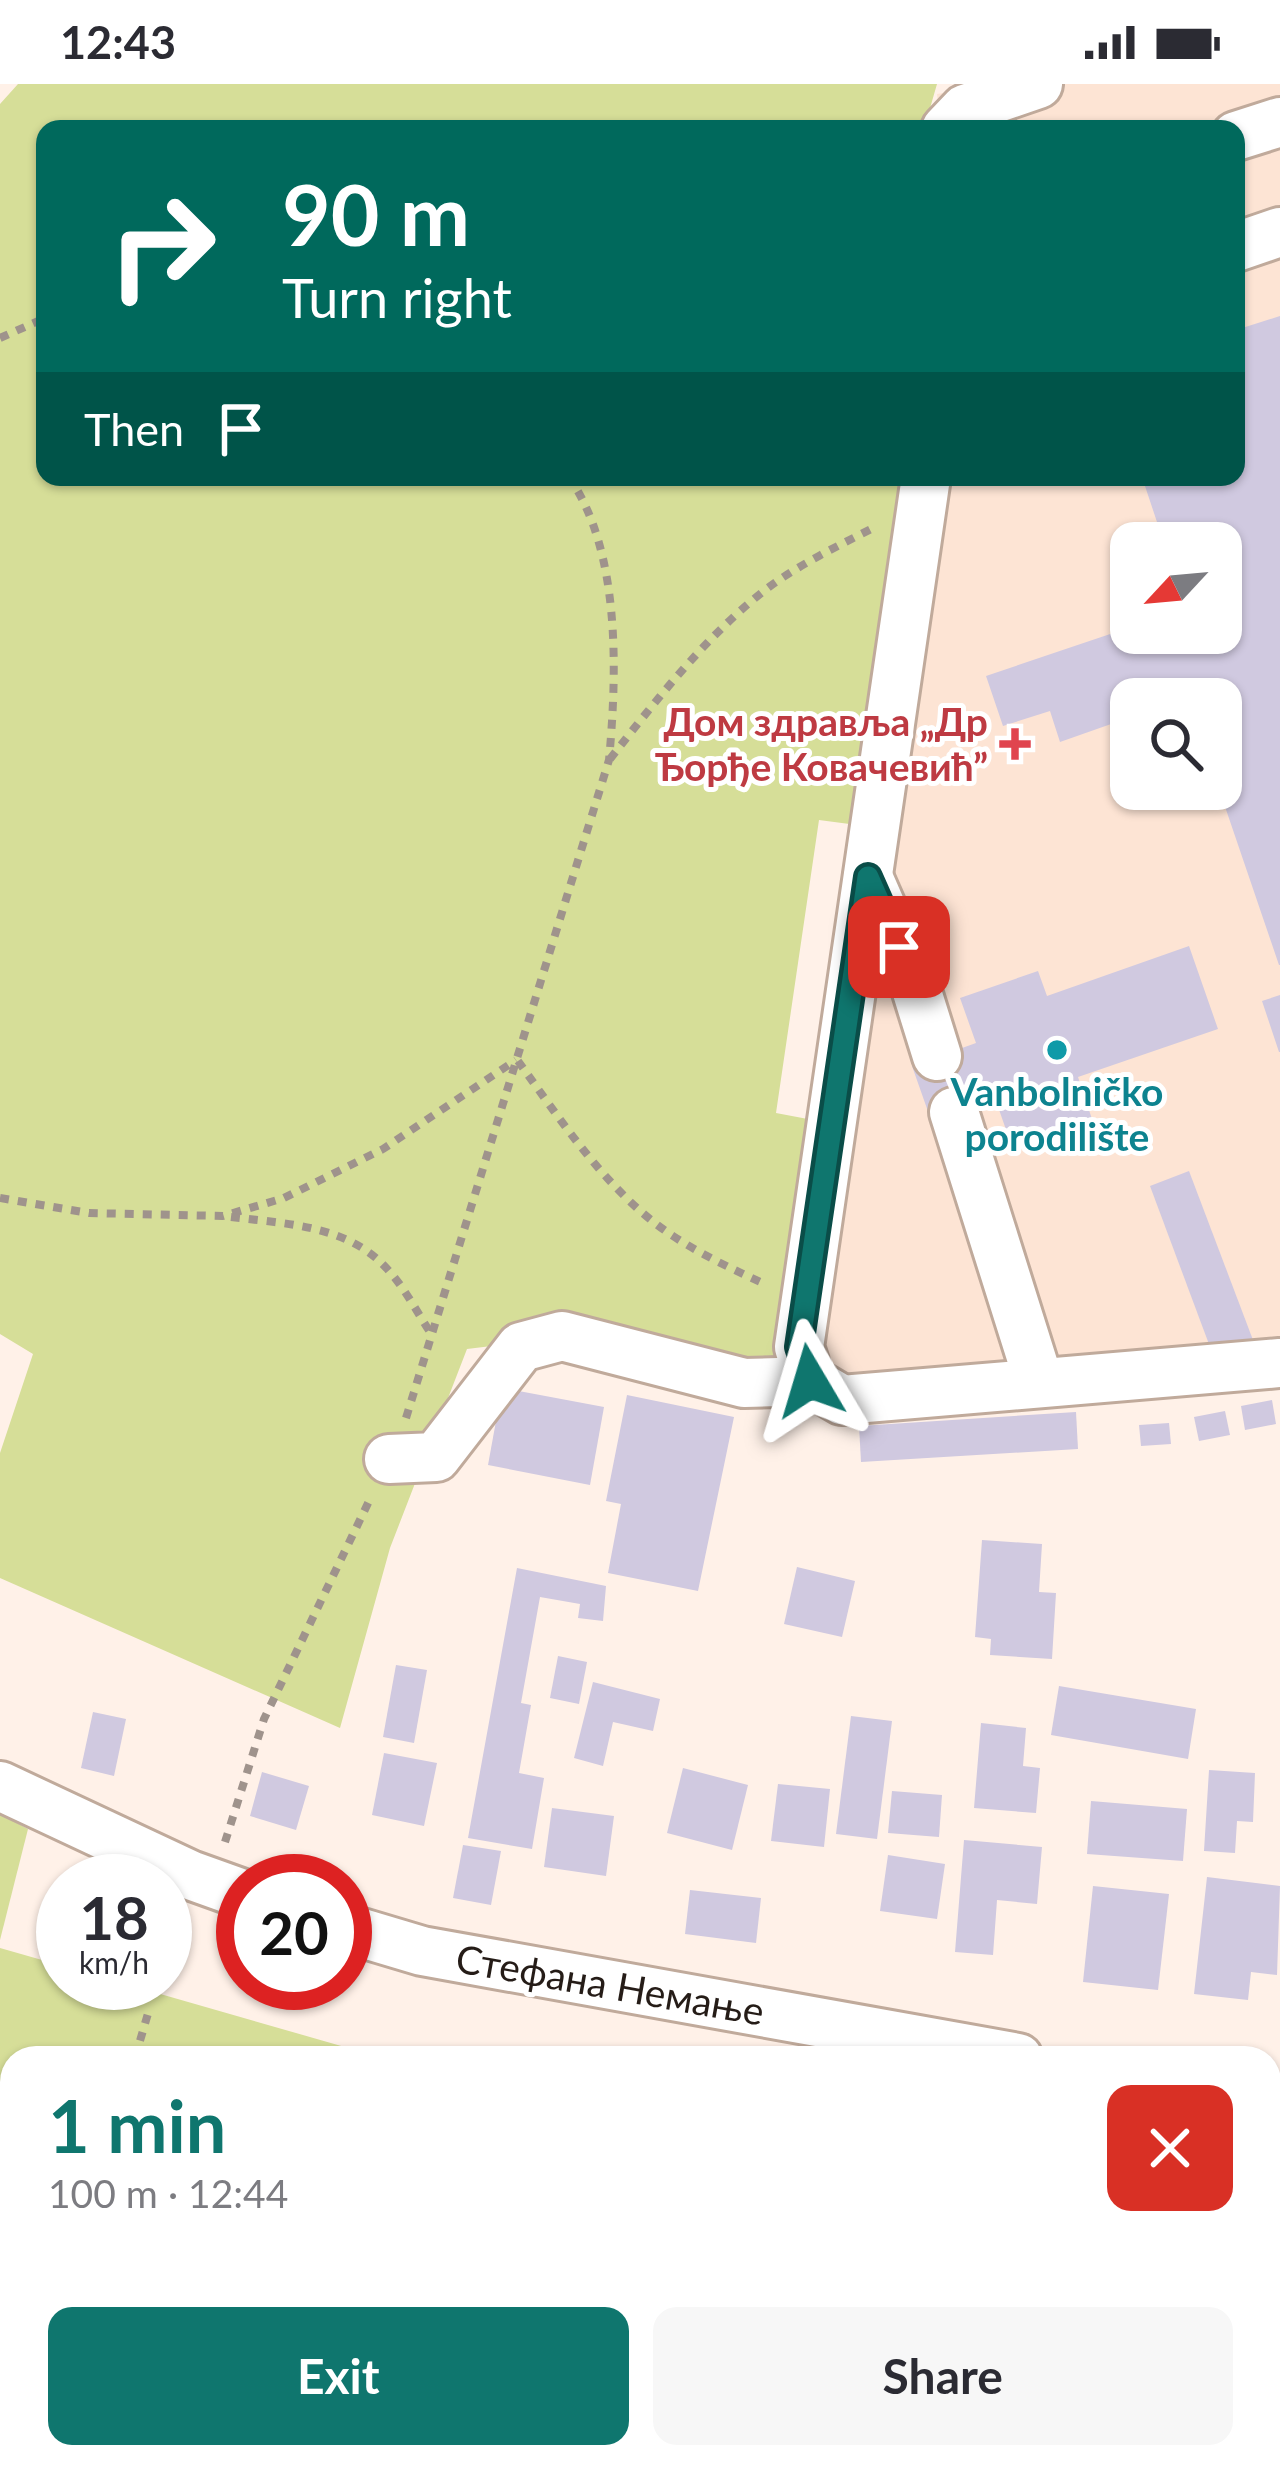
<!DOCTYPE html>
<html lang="en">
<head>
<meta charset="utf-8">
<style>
  :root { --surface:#fff; --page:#f7f7f7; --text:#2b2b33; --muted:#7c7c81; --accent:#0f766e }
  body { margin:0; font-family:Lato,sans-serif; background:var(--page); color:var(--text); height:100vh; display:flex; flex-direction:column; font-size:45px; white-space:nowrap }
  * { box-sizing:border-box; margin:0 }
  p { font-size:39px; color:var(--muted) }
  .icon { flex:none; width:66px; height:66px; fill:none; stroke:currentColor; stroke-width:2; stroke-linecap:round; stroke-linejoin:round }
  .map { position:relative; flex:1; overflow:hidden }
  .side { position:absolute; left:0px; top:1962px; width:1281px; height:423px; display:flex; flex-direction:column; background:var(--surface); border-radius:36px 36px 0 0; box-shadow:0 3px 9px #0004 }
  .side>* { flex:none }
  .banner { position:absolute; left:36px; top:36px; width:1209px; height:366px; border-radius:24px; box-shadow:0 3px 9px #0004; background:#00695c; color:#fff; overflow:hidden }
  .needle { width:78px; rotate:244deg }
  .controls { position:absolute; left:1110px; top:438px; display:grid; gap:24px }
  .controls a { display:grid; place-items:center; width:132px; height:132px; border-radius:24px; background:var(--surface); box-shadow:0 3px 9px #0004; font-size:60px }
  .speed { position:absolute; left:36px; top:1770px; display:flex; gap:24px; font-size:60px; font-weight:700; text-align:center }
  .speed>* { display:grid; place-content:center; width:156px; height:156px; border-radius:50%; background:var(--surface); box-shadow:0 3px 9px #0004; line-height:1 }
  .speed small { font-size:30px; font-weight:400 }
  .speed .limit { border:18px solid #d22; background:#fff; color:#111 }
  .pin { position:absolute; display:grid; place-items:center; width:102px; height:102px; color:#fff; margin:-51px; border-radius:24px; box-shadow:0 6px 18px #0006 }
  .me { position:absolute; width:132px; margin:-66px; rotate:353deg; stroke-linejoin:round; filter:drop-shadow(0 0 9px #0008) }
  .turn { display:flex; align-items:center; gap:42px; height:252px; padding:0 48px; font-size:54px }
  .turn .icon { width:156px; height:156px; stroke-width:2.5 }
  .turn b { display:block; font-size:84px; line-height:102px }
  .then { display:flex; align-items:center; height:114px; padding:0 48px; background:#0003; gap:24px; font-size:45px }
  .round { display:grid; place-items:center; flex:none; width:126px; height:126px; border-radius:24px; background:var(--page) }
  .headline { display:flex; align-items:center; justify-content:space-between; height:204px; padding:0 48px }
  h1 { font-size:72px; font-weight:700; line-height:90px; color:var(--accent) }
  .cta { display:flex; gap:24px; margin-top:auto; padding:24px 48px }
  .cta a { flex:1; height:138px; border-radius:24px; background:var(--accent); color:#fff; font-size:48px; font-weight:700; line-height:138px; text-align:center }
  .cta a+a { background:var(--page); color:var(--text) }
  .status { display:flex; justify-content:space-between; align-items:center; height:84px; padding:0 60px; background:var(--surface); direction:ltr }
  .status svg { height:33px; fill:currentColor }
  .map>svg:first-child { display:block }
  .built { fill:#fde4d4; fill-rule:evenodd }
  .green { fill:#d6de98 }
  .building { fill:#d0c9e0 }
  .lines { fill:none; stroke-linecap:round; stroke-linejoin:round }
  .minor-casing { stroke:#c0aa9b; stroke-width:54 }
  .path { stroke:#9f938c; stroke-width:8; stroke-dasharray:9 9; stroke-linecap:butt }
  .minor { stroke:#fff; stroke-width:48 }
  .route-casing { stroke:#0a4d48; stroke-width:30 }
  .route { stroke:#0f766e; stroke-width:21 }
  .health-dot { fill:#e0444e; stroke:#fff; stroke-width:4.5 }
  .culture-dot { fill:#0f9aa8; stroke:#fff; stroke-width:4.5 }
  .labels { text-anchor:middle; stroke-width:10; stroke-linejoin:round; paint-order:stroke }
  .health-label { font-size:39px; font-weight:bold; fill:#be3a42; stroke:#fff; text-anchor:end }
  .culture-label { font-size:39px; font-weight:bold; fill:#0d838f; stroke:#fff }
  .street-label { font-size:39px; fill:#251c17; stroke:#fff }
</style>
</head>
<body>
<div class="status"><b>12:43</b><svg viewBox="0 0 49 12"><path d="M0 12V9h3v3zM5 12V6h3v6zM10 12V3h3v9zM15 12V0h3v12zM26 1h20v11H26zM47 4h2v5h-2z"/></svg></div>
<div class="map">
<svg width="1280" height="2383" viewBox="0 0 1280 2383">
  <rect width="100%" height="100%" fill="#fff1e8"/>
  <!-- built -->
  <path class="built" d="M1000 0H1280V1265L910 1302 830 1291 818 1261 943 393H1236V45H941L937 10ZM1131 459H1221V549H1131ZM1131 615H1221V705H1131Z"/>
  <!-- green -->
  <g class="green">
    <path d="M18 0H937L924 45H45V393H907L857 741 819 736 776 1029 813 1036 779 1285 508 1260 467 1265 390 1464 340 1644 0 1494V1369L33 1270 0 1250V20Z"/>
    <path d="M0 1730 28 1745 0 1856Z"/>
    <path d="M0 1864 63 1882V1899H122L383 1974H12V2373H415L413 2383H0Z"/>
  </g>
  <!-- building -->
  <g class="building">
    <path d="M1280 232V881H1279L1219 705 1221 615H1131V633L1060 658 1050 627 1003 642 986 592 1131 543V549H1221V459H1164L1142 393H1236V246Z"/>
    <path d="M1189 862 1218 945 1078 993 1092 1035 1012 1063 995 1014 931 1036 912 982 976 959 960 914 1038 887 1047 912Z"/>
    <path d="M1280 911V968H1279L1262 917Z"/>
    <path d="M1189 1087 1253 1256 1213 1271 1150 1102Z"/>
    <path d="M502 1304 604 1323 590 1401 488 1381Z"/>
    <path d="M627 1311 734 1333 698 1507 608 1489 621 1420 606 1417Z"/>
    <path d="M1272 1316 1276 1340 1245 1346 1241 1322Z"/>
    <path d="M1225 1327 1230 1351 1199 1357 1194 1333Z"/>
    <path d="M1076 1328 1078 1365 861 1378 859 1342Z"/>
    <path d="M1169 1339 1171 1360 1141 1362 1139 1341Z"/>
    <path d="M982 1456 1042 1460 1039 1508 1056 1509 1052 1575 990 1571 991 1555 975 1553Z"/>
    <path d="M797 1483 855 1497 842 1553 784 1540Z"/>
    <path d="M517 1484 606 1502 603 1537 578 1534 580 1520 540 1513 521 1619 531 1621 519 1689 544 1694 532 1765 468 1754Z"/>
    <path d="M558 1572 587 1578 579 1620 550 1614Z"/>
    <path d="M396 1581 427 1586 414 1659 383 1653Z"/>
    <path d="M593 1598 660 1615 653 1647 613 1638 603 1682 574 1674Z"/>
    <path d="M1059 1602 1196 1625 1188 1675 1051 1651Z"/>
    <path d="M93 1628 126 1635 114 1692 81 1684Z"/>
    <path d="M851 1632 892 1637 877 1755 836 1750Z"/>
    <path d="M981 1639 1026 1644 1023 1682 1040 1684 1036 1729 974 1724Z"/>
    <path d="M384 1669 437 1679 424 1742 372 1731Z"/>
    <path d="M683 1684 748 1701 732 1766 667 1749Z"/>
    <path d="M1209 1686 1255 1689 1253 1738 1237 1737 1235 1769 1204 1767Z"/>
    <path d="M262 1688 309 1702 296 1746 250 1732Z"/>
    <path d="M778 1700 830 1705 824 1763 771 1757Z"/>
    <path d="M892 1707 942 1711 939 1753 888 1749Z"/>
    <path d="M1091 1717 1187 1725 1183 1777 1087 1770Z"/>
    <path d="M552 1724 614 1732 606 1792 544 1783Z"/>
    <path d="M964 1756 1042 1763 1037 1820 997 1816 993 1871 955 1868Z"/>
    <path d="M463 1761 501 1767 491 1821 453 1814Z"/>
    <path d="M888 1771 945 1780 937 1835 880 1827Z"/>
    <path d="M1207 1793 1280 1802 1277 1891 1251 1888 1248 1916 1194 1910Z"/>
    <path d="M1093 1802 1169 1810 1158 1906 1083 1898Z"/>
    <path d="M690 1806 761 1814 756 1859 685 1850Z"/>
    <path d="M807 1960 864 1967 863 1974H805Z"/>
  </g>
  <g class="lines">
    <!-- minor casing -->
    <g class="minor-casing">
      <g id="minor">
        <path d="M946 45 965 25 1038 0"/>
        <path d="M1236 52 1280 38"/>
        <path d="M1236 163 1280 148"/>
        <path d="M926 393 799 1263 810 1297 842 1316 1280 1279"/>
        <path d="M868 793 914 898 937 972"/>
        <path d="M954 1028 1039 1298"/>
        <path d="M389 1375 436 1373 521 1263 562 1252 744 1299 810 1297"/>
        <path d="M0 1702 190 1791 243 1810"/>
        <path d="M345 1844 422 1867 1018 1974"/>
        <path d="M1269 2016 1280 2017"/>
        <path d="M1174 2383V2373"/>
      </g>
    </g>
    <!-- path -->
    <g class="path">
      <path d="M0 254 45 234"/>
      <path d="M610 675C653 620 700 560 754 515 789 485 834 464 875 443"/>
      <path d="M518 977C562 1038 609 1110 673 1152 702 1171 734 1186 765 1200"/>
      <path d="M0 1114 89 1129 223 1132 284 1114 383 1065 516 976"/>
      <path d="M231 1133C287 1140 350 1141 389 1187 406 1206 418 1230 432 1251"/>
      <path d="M406 1334 609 676C617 589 621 468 569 393"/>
      <path d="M225 1758 264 1635 371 1413"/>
      <path d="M135 1974 149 1926"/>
      <path d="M390 1974 391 1972"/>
      <path d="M0 2116 12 2120"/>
      <path d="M0 2293 12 2265"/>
      <path d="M0 2376 63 2383"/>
      <path d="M240 2383 243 2373"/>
    </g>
    <!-- minor -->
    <use href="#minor" class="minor"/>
  </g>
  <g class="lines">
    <!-- route casing -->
    <g class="route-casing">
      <path id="route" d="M810 1297 799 1263 868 793 899 863"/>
    </g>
    <!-- route -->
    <use href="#route" class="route"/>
  </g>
  <!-- markers -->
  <path class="health-dot" d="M1009 642h12v12h12v12h-12v12h-12v-12h-12v-12h12z"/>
  <circle class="culture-dot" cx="1057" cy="966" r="12"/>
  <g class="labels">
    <!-- health labels -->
    <g class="health-label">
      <text x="988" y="652">Дом здравља „Др<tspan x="988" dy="45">Ђорђе Ковачевић”</tspan></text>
    </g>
    <!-- culture labels -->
    <g class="culture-label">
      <text x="1057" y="1022">Vanbolničko<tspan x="1057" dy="45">porodilište</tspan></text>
    </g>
    <!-- street labels -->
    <g class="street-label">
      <text transform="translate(610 1901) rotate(10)" y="14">Стефана Немање</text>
    </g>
  </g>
</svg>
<div class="controls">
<a><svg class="needle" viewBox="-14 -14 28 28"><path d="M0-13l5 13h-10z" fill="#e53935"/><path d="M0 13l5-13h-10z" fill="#7c7c81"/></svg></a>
<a><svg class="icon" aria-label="search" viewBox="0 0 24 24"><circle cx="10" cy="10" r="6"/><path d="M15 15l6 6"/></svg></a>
</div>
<div class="speed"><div>18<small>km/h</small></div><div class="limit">20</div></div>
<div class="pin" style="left:899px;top:863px;background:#d93025"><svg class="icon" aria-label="arrive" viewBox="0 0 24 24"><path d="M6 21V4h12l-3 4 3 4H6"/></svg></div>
<svg class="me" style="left:810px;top:1297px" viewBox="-20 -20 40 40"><path d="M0-17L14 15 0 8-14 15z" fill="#0f766e" stroke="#fff" stroke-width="4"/></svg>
<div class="banner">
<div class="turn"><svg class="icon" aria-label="right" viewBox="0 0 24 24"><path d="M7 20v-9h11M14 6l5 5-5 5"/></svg><div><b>90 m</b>Turn right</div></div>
<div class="then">Then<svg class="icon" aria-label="arrive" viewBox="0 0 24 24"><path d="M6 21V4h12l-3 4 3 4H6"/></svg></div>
</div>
<section class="side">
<div class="headline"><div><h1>1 min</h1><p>100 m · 12:44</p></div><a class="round" style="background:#d93025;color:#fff"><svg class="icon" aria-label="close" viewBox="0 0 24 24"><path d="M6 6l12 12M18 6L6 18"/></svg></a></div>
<div class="cta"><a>Exit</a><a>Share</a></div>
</section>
</div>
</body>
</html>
